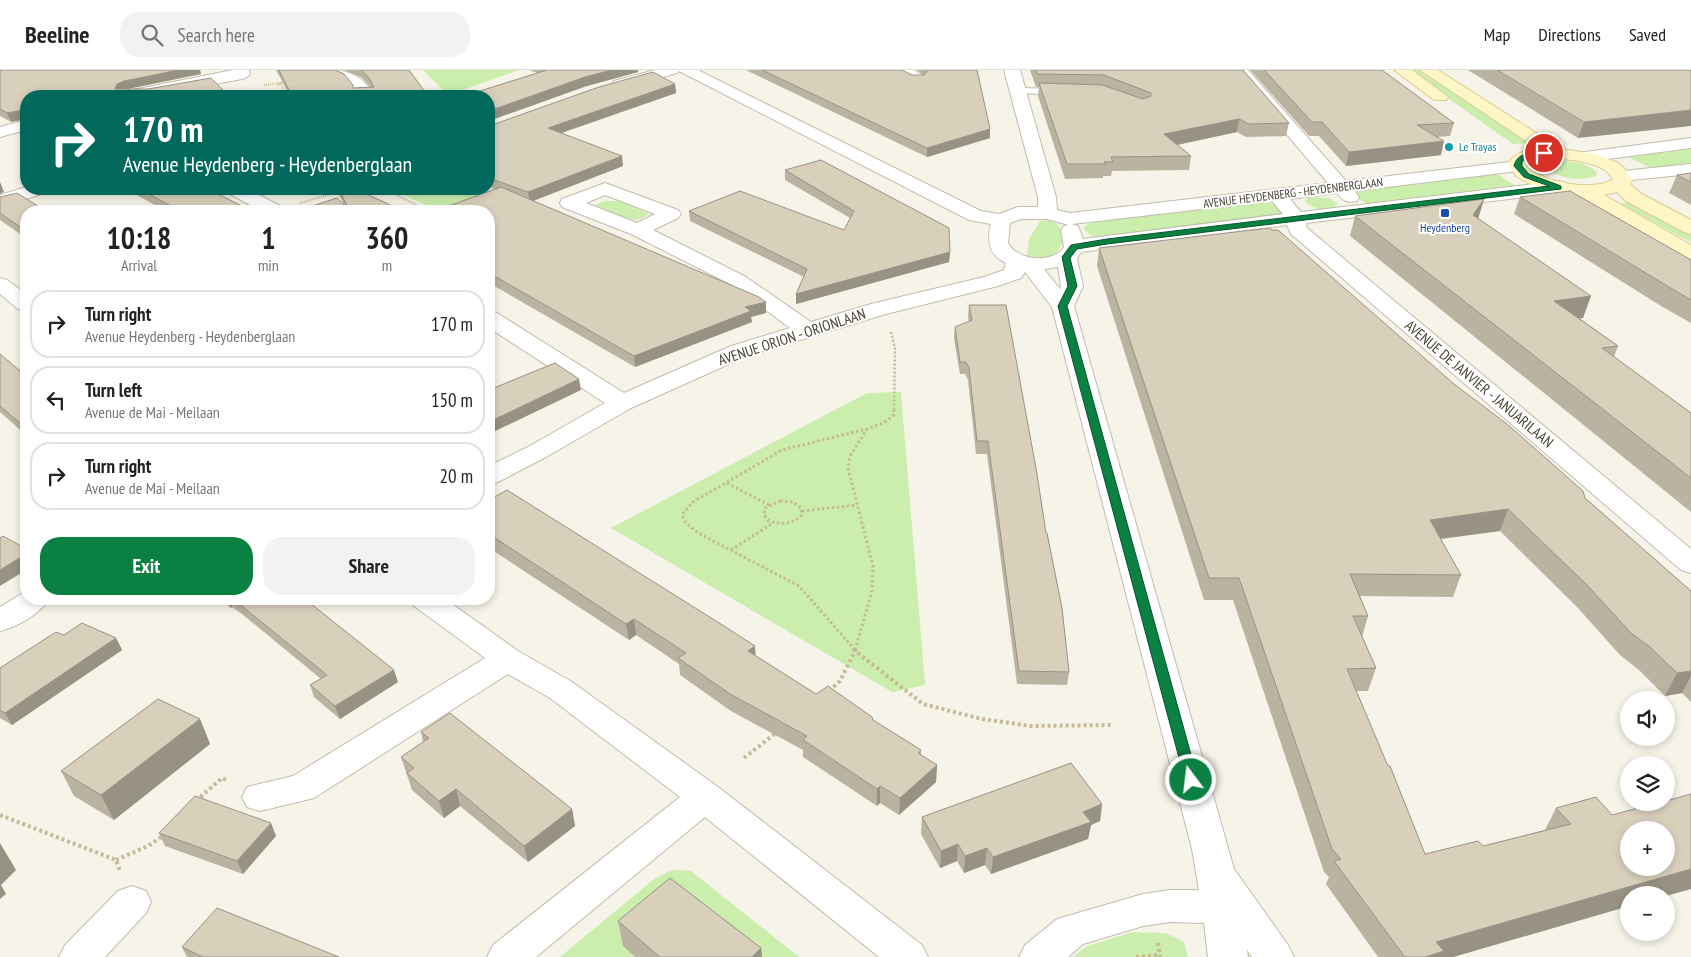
<!DOCTYPE html>
<html lang="en">
<head>
<meta charset="utf-8">
<style>
  :root { --surface:#fff; --page:#f2f2f2; --text:#222; --muted:#767676; --line:#e0e0e0; --accent:#0b8043 }
  body { margin:0; font-family:"PT Sans Narrow",sans-serif; background:var(--page); color:var(--text); height:100vh; display:flex; flex-direction:column; font-size:19px; white-space:nowrap }
  * { box-sizing:border-box; margin:0 }
  p { font-size:16px; color:var(--muted) }
  .icon { flex:none; width:28px; height:28px; fill:none; stroke:currentColor; stroke-width:2; stroke-linecap:round; stroke-linejoin:round }
  .map { position:relative; flex:1; overflow:hidden }
  .drawer { position:absolute; left:20px; top:135px; width:475px; height:400px; display:flex; flex-direction:column; background:var(--surface); border-radius:20px; box-shadow:0 2px 8px #0003 }
  .drawer>* { flex:none }
  .hud { position:absolute; left:20px; top:20px; width:475px; height:105px; border-radius:20px; box-shadow:0 2px 8px #0003; background:#00695c; color:#fff; overflow:hidden }
  .fabs { position:absolute; left:1620px; top:621px; display:grid; gap:10px }
  .fabs a { display:grid; place-items:center; width:55px; height:55px; border-radius:50%; background:var(--surface); box-shadow:0 2px 8px #0003; font-size:25px }
  .pin { position:absolute; display:grid; place-items:center; width:42px; height:42px; color:#fff; margin:-21px; border:2px solid #fff; border-radius:50%; box-shadow:0 1px 5px #0007 }
  .me { position:absolute; width:55px; margin:-28px; rotate:345deg; stroke-linejoin:round; filter:drop-shadow(0 0 4px #0008) }
  .turn { display:flex; align-items:center; gap:18px; height:105px; padding:0 20px; font-size:22px }
  .turn .icon { width:65px; height:65px; stroke-width:2.5 }
  .turn b { display:block; font-size:35px; line-height:42px }
  .eta { display:flex; justify-content:space-evenly; align-items:center; height:85px; text-align:center }
  .eta b { font-size:30px; font-weight:800; line-height:35px }
  .action { display:flex; gap:10px; margin-top:auto; padding:10px 20px }
  .action a { flex:1; height:58px; border-radius:20px; background:var(--accent); color:#fff; font-size:20px; font-weight:800; line-height:58px; text-align:center }
  .action a+a { background:var(--page); color:var(--text) }
  ul { padding:0; list-style:none }
  li { display:flex; align-items:center; gap:15px; height:68px; margin:0 10px 8px; padding:0 10px; border:2px solid var(--line); border-radius:20px }
  li div { flex:1 }
  li b { display:block; font-size:19px }
  li em { font-style:normal }
  header { display:flex; align-items:center; gap:30px; box-sizing:border-box; height:70px; padding:0 25px; background:var(--surface); border-bottom:1px solid var(--line) }
  header strong { font-size:24px }
  nav { display:flex; gap:28px; margin-inline-start:auto; font-size:18px }
  .search { width:350px; height:45px; background:var(--page); display:flex; align-items:center; gap:12px; box-sizing:border-box; padding:0 18px; border-radius:20px; color:var(--muted); font-size:19px }
  .map>svg:first-child { display:block }
  .green { fill:#cbeeac }
  .lines { fill:none; stroke-linecap:round; stroke-linejoin:round }
  .lane-casing { stroke:#c2bca9; stroke-width:2 }
  .street-casing { stroke:#c2bca9; stroke-width:2 }
  .secondary-casing { stroke:#dacd92; stroke-width:2 }
  .path-far3 { stroke:#c6ba98; stroke-width:2; stroke-dasharray:1 1; stroke-linecap:butt }
  .path-far2 { stroke:#c6ba98; stroke-width:2.5; stroke-dasharray:2 2; stroke-linecap:butt }
  .path-far1 { stroke:#c6ba98; stroke-width:3; stroke-dasharray:2.5 2.5; stroke-linecap:butt }
  .path { stroke:#c6ba98; stroke-width:4; stroke-dasharray:3 3; stroke-linecap:butt }
  .lane { fill:#fff; fill-rule:evenodd }
  .street { fill:#fff; fill-rule:evenodd }
  .secondary { fill:#fff6c8; fill-rule:evenodd }
  .wall { fill:#bbb3a2 }
  .shaded-wall { fill:#989284 }
  .building { fill:#d9d0bc; stroke:#989284; fill-rule:evenodd }
  .route { fill:#0b8043; stroke:#07532c }
  .culture-dot { fill:#0f9aa8; stroke:#fff; stroke-width:2 }
  .transit-dot { fill:#1a4fb4; stroke:#fff; stroke-width:2 }
  .labels { text-anchor:middle; stroke-width:4; stroke-linejoin:round; paint-order:stroke }
  .far-culture-label { font-size:12px; fill:#0d838f; stroke:#fff; text-anchor:start }
  .far-street-label { font-size:12px; fill:#4a4435; stroke:#fff }
  .far-transit-label { font-size:12px; fill:#164399; stroke:#fff }
  .street-label { font-size:15px; fill:#4a4435; stroke:#fff }
</style>
</head>
<body>
<header>
<strong>Beeline</strong>
<div class="search"><svg class="icon" aria-label="search" viewBox="0 0 24 24"><circle cx="10" cy="10" r="6"/><path d="M15 15l6 6"/></svg>Search here</div>
<nav><a>Map</a><a>Directions</a><a>Saved</a></nav>
</header>
<div class="map">
<svg width="1691" height="887" viewBox="0 0 1691 887">
  <rect width="100%" height="100%" fill="#f6f3e8"/>
  <!-- green -->
  <g class="green">
    <path d="M423 0H519L448 25Z"/>
    <path d="M1408 0H1422L1531 73 1513 74Z"/>
    <path d="M1691 79V93L1651 98 1628 87Z"/>
    <path d="M1561 91C1573 92 1588 92 1597 103L1596 106C1581 111 1559 110 1548 98L1549 93Z"/>
    <path d="M1497 104 1516 116 1367 134 1350 122Z"/>
    <path d="M392 119H483L528 139 438 141Z"/>
    <path d="M1309 127 1329 128 1338 134 1333 139H1318L1306 133 1305 131Z"/>
    <path d="M604 131H620L649 144C633 158 611 142 595 135Z"/>
    <path d="M1634 131 1691 162V172L1620 134Z"/>
    <path d="M1257 133C1266 133 1277 132 1283 141L1281 145 1101 168 1092 166 1085 161 1084 157 1088 154 1096 152Z"/>
    <path d="M1048 150 1056 153 1065 164C1060 186 1048 191 1027 186L1029 169 1040 151Z"/>
    <path d="M901 322 925 615 892 622 611 458 867 323Z"/>
    <path d="M672 800 691 801 799 887H742L623 876 635 887H560L654 809Z"/>
    <path d="M1133 862 1166 863 1184 872 1188 887H1073L1087 876Z"/>
  </g>
  <g class="lines">
    <!-- lane casing -->
    <g class="lane-casing">
      <path id="lane" d="M1017 18 1063 19 1068 22 1063 25 1013 23 1012 21Z"/>
    </g>
    <!-- street casing -->
    <g class="street-casing">
      <g id="street">
        <path d="M233 0H249L250 4 247 7 242 9 150 26H119L121 23 127 21Z"/>
        <path d="M326 0C350 0 361 5 375 25L356 26 357 24 347 12 329 3Z"/>
        <path d="M655 0H698L981 141 999 144 1018 137H1038V127L1004 0H1020L1056 127 1057 140 1070 143 1328 113 1232 0H1248L1346 111 1518 91 1524 92 1527 96 1524 100 1518 101 1355 121 1359 127 1357 131C1347 133 1343 131 1337 123L1290 129 1301 142 1559 111 1566 113 1568 117 1566 121 1559 123 1306 153 1307 158 1691 479V503L1681 500 1291 164 1287 155 1081 182 1077 189 1083 216 1074 236 1234 799 1288 875 1294 887H1252L1247 880 1248 887H1208L1204 853 1170 852 1143 856 1083 874 1068 887H1019L1025 875 1057 849 1143 824 1170 820H1199L1192 779 1052 237 1025 202 1021 208 998 216 886 244 747 286 631 338 546 387 498 412 489 414V396L528 377 605 333 489 258V241L497 243 624 323 731 276 790 258 732 215 631 164 562 137 560 133 562 129 605 113 678 140 681 144 678 148 653 160 746 207 811 252 871 234 984 207 1004 200 1006 193C988 185 987 170 991 154L969 150 679 1 677 3 620 19 614 17 612 14 614 11ZM605 125 655 144 637 153 586 133ZM1272 131 1283 144 1083 169 1078 156 1072 154ZM1021 149H1047L1069 155 1064 156 1061 160 1064 177C1053 194 1017 191 1008 173L1010 153ZM1058 197 1061 216 1060 219 1044 199Z"/>
        <path d="M894 0H914L926 8 923 11C914 14 901 8 894 0Z"/>
        <path d="M26 50V60L0 67V57Z"/>
        <path d="M1691 68V78L1585 92 1579 91 1576 87 1579 83 1585 82Z"/>
        <path d="M1691 94V104L1622 111 1616 110 1613 106 1616 102 1622 101Z"/>
        <path d="M26 117V119H47L45 123 0 137V125Z"/>
        <path d="M226 119H248L282 137 285 141H261L228 123Z"/>
        <path d="M0 208 7 210 26 224V240L18 239 0 224Z"/>
        <path d="M26 521V529H49C40 544 17 557 0 561V537Z"/>
        <path d="M410 529H445L518 581 572 612 718 717 922 875 928 887H879L705 747 536 887H487L493 875 680 727 550 628 508 604 314 728 260 741 247 737 242 727 247 717 293 706 485 588 414 536Z"/>
        <path d="M132 816 146 821 151 832 146 843 105 887H59L65 875 118 821Z"/>
      </g>
    </g>
    <!-- secondary casing -->
    <g class="secondary-casing">
      <g id="secondary">
        <path d="M1394 0H1412L1448 27 1446 30H1434Z"/>
        <path d="M1420 0H1438L1561 79 1595 84 1618 93 1625 99 1632 111 1630 114 1640 123 1691 150V164L1684 162 1626 131 1617 122 1604 125 1691 175V189L1684 187 1579 126 1549 120 1528 113 1516 106 1508 93C1516 82 1525 81 1538 79ZM1544 88C1563 89 1604 90 1613 109 1595 122 1539 113 1526 94L1530 90Z"/>
      </g>
    </g>
    <!-- path-far3 -->
    <g class="path-far3">
      <path d="M264 15 285 12"/>
      <path d="M277 15 281 14 287 26"/>
      <path d="M385 119 428 141"/>
      <path d="M300 133 348 119"/>
    </g>
    <!-- path-far2 -->
    <path class="path-far2" d="M891 262 895 278 894 339"/>
    <!-- path-far1 -->
    <g class="path-far1">
      <path d="M727 413 769 435"/>
      <path d="M780 431 793 432 801 438 802 445C792 454 782 455 769 451L764 445 765 438Z"/>
      <path d="M802 441 857 435"/>
      <path d="M731 480 773 453"/>
      <path d="M855 580 799 516 698 463 686 453 682 445 693 432 782 380 867 359 885 352 894 345V338"/>
      <path d="M855 580 872 521 873 496 848 398 850 386 867 359"/>
    </g>
    <!-- path -->
    <g class="path">
      <path d="M853 579 923 634 982 649 1031 656 1112 655"/>
      <path d="M829 621 840 611 856 579"/>
      <path d="M744 688 777 662"/>
      <path d="M196 731 222 708 228 711"/>
      <path d="M0 745 116 790 120 801"/>
      <path d="M116 790 148 776 163 766"/>
      <path d="M1158 873 1160 887"/>
      <path d="M1136 887 1160 885"/>
    </g>
    <!-- lane -->
    <use href="#lane" class="lane"/>
    <!-- street -->
    <use href="#street" class="street"/>
    <!-- secondary -->
    <use href="#secondary" class="secondary"/>
  </g>
  <!-- wall -->
  <g class="wall">
    <path d="M0 0H200L201 4 127 19 224 21 226 26H26V60L24 53V49L11 52 0 46Z"/>
    <path d="M276 0H335L353 18 371 17 361 7 344 0H409L428 26H290Z"/>
    <path d="M529 0H638V2L587 16 537 3Z"/>
    <path d="M746 0H902L912 5H923L917 0H977L990 68 927 87Z"/>
    <path d="M1030 0H1243L1289 53 1286 66 1246 67 1237 62 1177 75 1191 86 1189 100 1112 101 1111 106H1103V108L1065 109 1038 26 1039 17H1036Z"/>
    <path d="M1250 0H1382L1454 53 1450 66 1437 67 1441 85 1346 96 1319 66H1309Z"/>
    <path d="M1468 0H1691L1578 68Z"/>
    <path d="M675 14 676 23 562 63 623 96 533 131 766 243 751 247 752 252 635 297 489 213V141L494 119 489 117V56Z"/>
    <path d="M785 100 950 182 949 192 796 234V224L804 207 690 151 689 141 844 160 850 148 785 110Z"/>
    <path d="M1691 103V135L1669 123 1677 105Z"/>
    <path d="M126 119H208L252 141 160 138Z"/>
    <path d="M336 119H356L403 141H297L344 135Z"/>
    <path d="M0 127 26 141V168L0 150Z"/>
    <path d="M1520 127 1691 190V253L1661 236 1514 144Z"/>
    <path d="M1484 129 1478 148 1583 248H1579L1618 276 1614 287 1691 343V442L1350 166 1355 146Z"/>
    <path d="M1099 178 1585 428 1691 521V632L1682 623 1665 626 1639 600 1620 585 1577 537 1500 461 1441 469 1461 505 1453 527 1360 526 1368 546 1362 567 1376 598 1368 621H1356L1425 784 1483 776 1545 760 1556 738 1596 727 1629 836 1453 887H1378L1326 814 1329 807 1324 802 1233 530H1204L1097 196Z"/>
    <path d="M969 235 1046 463 1069 602 1067 615 1017 614 987 384H976L968 310 965 304H960L954 269 955 257 969 252 968 247Z"/>
    <path d="M0 284 26 306V365L0 342Z"/>
    <path d="M489 430 755 576V586L816 624 873 650 921 680V685L937 695 936 712 899 745 880 733 877 736 803 687V680L731 641 680 605 679 594 636 565 629 570 489 478Z"/>
    <path d="M220 529H305L398 612 340 649 314 627 310 615 321 609 242 544 232 537 231 538Z"/>
    <path d="M64 565 116 568 122 580 12 655 0 648V598Z"/>
    <path d="M200 649 210 674 114 750 74 726 61 701Z"/>
    <path d="M421 662 572 739 575 756 528 792 460 736 444 748 412 720 401 687 423 672Z"/>
    <path d="M1102 734 1100 751 1091 755 1088 769 991 804 985 795 964 803 957 791 940 798 921 764 922 747Z"/>
    <path d="M159 763 276 766 243 804 165 776Z"/>
    <path d="M618 851 761 878 762 887H635L623 876Z"/>
    <path d="M182 877 339 887H187Z"/>
  </g>
  <!-- shaded-wall -->
  <g class="shaded-wall">
    <path d="M179 0H200L201 4 127 19H115L117 14 124 11Z"/>
    <path d="M612 0H638V2L587 16 489 51V41L585 7Z"/>
    <path d="M675 14 676 23 549 67 548 58Z"/>
    <path d="M224 21 226 26H202Z"/>
    <path d="M24 40 26 49 11 52 7 43Z"/>
    <path d="M1691 40V56L1578 68 1584 52Z"/>
    <path d="M1239 49 1237 62 1162 78 1164 64Z"/>
    <path d="M990 59V68L927 87V78Z"/>
    <path d="M1444 71 1441 85 1346 96 1349 82Z"/>
    <path d="M622 86 623 96 530 132 528 122Z"/>
    <path d="M0 112 4 122 0 124Z"/>
    <path d="M1484 129 1478 149 1473 145Z"/>
    <path d="M950 182 949 192 796 234V224Z"/>
    <path d="M1591 226 1583 248 1546 252 1554 231Z"/>
    <path d="M766 232V243L751 247 752 252 635 297 634 286 745 237Z"/>
    <path d="M579 309 581 320 489 364V352Z"/>
    <path d="M1508 439 1500 461 1423 471 1430 450Z"/>
    <path d="M26 484V500L0 516V500Z"/>
    <path d="M227 529H229L232 537 231 538Z"/>
    <path d="M634 549 636 565 629 570 626 554Z"/>
    <path d="M116 568 122 580 12 655 5 643Z"/>
    <path d="M755 576 756 593 748 581Z"/>
    <path d="M394 600 398 612 340 649 335 636Z"/>
    <path d="M1691 601V606L1682 623 1665 626 1677 603Z"/>
    <path d="M200 649 210 674 114 750 101 725Z"/>
    <path d="M937 695 936 712 899 745 900 728Z"/>
    <path d="M880 716V733L877 736V719Z"/>
    <path d="M456 719 460 736 444 748 439 731Z"/>
    <path d="M1102 734 1100 751 1091 755 1088 769 991 804 993 787 1083 742Z"/>
    <path d="M572 739 575 756 528 792 524 776Z"/>
    <path d="M271 753 276 766 243 804 237 791Z"/>
    <path d="M0 773 16 800 1 815 6 824 0 829Z"/>
    <path d="M958 774 957 791 940 798 941 781Z"/>
    <path d="M987 778 985 795 964 803 965 786Z"/>
    <path d="M1691 799V819L1666 826V825H1629V836L1453 887H1425L1436 872Z"/>
    <path d="M761 878 762 887H752Z"/>
  </g>
  <!-- building -->
  <g class="building">
    <path d="M0 0H179L124 11 117 14 115 19H148L211 8 224 21 202 26H26V54L24 53V40L7 43 0 39Z"/>
    <path d="M279 0H335L344 4 353 15V18L374 17 369 8 361 0H409L428 26H292Z"/>
    <path d="M547 0H612L585 7 489 41V26H464Z"/>
    <path d="M762 0H902L912 5H924L928 0H977L990 59 927 78Z"/>
    <path d="M1036 0H1243L1289 53 1249 54 1239 49 1164 64 1191 86 1111 87 1113 92H1104L1105 94H1067L1039 13 1102 15 1143 29 1151 26V23L1104 5 1037 4Z"/>
    <path d="M1264 0H1382L1454 53 1417 55 1444 71 1349 82 1322 52H1312Z"/>
    <path d="M1497 0H1691V40L1584 52Z"/>
    <path d="M653 2 675 14 548 58 622 86 528 122 489 108V56L599 17Z"/>
    <path d="M821 90 949 158 950 182 796 224 807 199 689 141 740 121 844 160 854 141 785 100Z"/>
    <path d="M1691 103V112L1677 105Z"/>
    <path d="M501 117 759 227 766 232 745 237 751 241 634 286 489 203V141H435Z"/>
    <path d="M140 119H208L252 141H149L169 135Z"/>
    <path d="M339 119H356L403 141H297L337 128 349 140Z"/>
    <path d="M1570 121 1691 190V230L1669 217 1520 127Z"/>
    <path d="M17 123 46 141H26V161L0 143V127Z"/>
    <path d="M1484 129 1473 145 1591 226 1554 231 1618 276 1602 278 1691 343V408L1355 146Z"/>
    <path d="M1269 158 1272 160H1278L1454 314 1507 354 1583 421 1585 428 1691 521V601L1677 603 1650 577 1631 563 1587 515 1508 439 1430 450 1461 505 1350 504 1368 546H1353L1376 598 1347 599 1388 696H1390L1425 784 1478 771 1483 776 1571 754 1556 738 1596 727 1612 745 1660 732H1666V731L1691 724V799L1436 872 1444 881 1425 887H1405L1334 791 1341 789 1332 779 1239 508H1209L1099 178ZM1629 760H1666V798H1629Z"/>
    <path d="M969 235H1006L1037 404 1046 463H1047L1062 538 1069 602 1019 601 988 371H977L969 298 966 292H960L955 257 972 250Z"/>
    <path d="M0 284 26 306V358L0 336Z"/>
    <path d="M555 293 579 309 489 352V320Z"/>
    <path d="M507 420 724 556 755 576 748 581 816 624 828 616 872 647 873 650 921 680 918 683 937 695 900 728 880 716 877 719 803 670 807 666 730 624 678 588 686 583 634 549 626 554 489 464V430Z"/>
    <path d="M3 466 26 479V484L0 500V468Z"/>
    <path d="M233 529H305L394 600 335 636 310 615 327 605Z"/>
    <path d="M82 553 116 568 5 643 0 640V598L56 562 64 565Z"/>
    <path d="M158 629 200 649 101 725 61 701Z"/>
    <path d="M450 643 572 739 524 776 456 719 439 731 407 703 414 698 401 687 429 668 421 662Z"/>
    <path d="M1071 693 1102 734 1083 742 1091 752 993 787 987 778 965 786 958 774 941 781 922 747Z"/>
    <path d="M195 726 271 753 237 791 159 763Z"/>
    <path d="M670 808 761 878 752 887H660L618 851Z"/>
    <path d="M217 838 339 887H203L182 877Z"/>
  </g>
  <!-- route -->
  <path class="route" d="M1544 81H1547V84L1528 88 1522 91V96L1529 104 1561 116V119L1107 174 1077 179 1070 188 1077 216 1067 236 1198 710 1196 714 1191 716 1186 714 1058 236 1068 216 1062 187 1071 175 1107 169 1549 116 1524 107 1514 96C1517 82 1532 83 1544 81Z"/>
  <!-- markers -->
  <circle class="culture-dot" cx="1449" cy="77" r="5"/>
  <rect class="transit-dot" x="1440" y="138" width="10" height="10" rx="2.5"/>
  <g class="labels">
    <!-- far-culture labels -->
    <g class="far-culture-label">
      <text x="1459" y="81">Le Trayas</text>
    </g>
    <!-- far-street labels -->
    <g class="far-street-label">
      <text transform="translate(1293 123) rotate(-7)" y="4">AVENUE HEYDENBERG - HEYDENBERGLAAN</text>
    </g>
    <!-- far-transit labels -->
    <g class="far-transit-label">
      <text x="1445" y="162">Heydenberg</text>
    </g>
    <!-- street labels -->
    <g class="street-label">
      <text transform="translate(792 267) rotate(-18)" y="5">AVENUE ORION - ORIONLAAN</text>
      <text transform="translate(1479 314) rotate(40)" y="5">AVENUE DE JANVIER - JANUARILAAN</text>
    </g>
  </g>
</svg>
<div class="fabs">
<a><svg class="icon" aria-label="sound" viewBox="0 0 24 24"><path d="M4 9h4l5-4v14l-5-4H4zM17 9q2 3 0 6"/></svg></a>
<a><svg class="icon" aria-label="layers" viewBox="0 0 24 24"><path d="M12 4l9 5-9 5-9-5zM3 14l9 5 9-5"/></svg></a>
<a>+</a>
<a>−</a>
</div>
<div class="pin" style="left:1544px;top:83px;background:#d93025"><svg class="icon" aria-label="arrive" viewBox="0 0 24 24"><path d="M6 21V4h12l-3 4 3 4H6"/></svg></div>
<svg class="me" style="left:1191px;top:710px" viewBox="-20 -20 40 40"><circle r="17" fill="#0b8043" stroke="#fff" stroke-width="3"/><path d="M0-11L8 9 0 5-8 9z" fill="#fff"/></svg>
<div class="hud">
<div class="turn"><svg class="icon" aria-label="right" viewBox="0 0 24 24"><path d="M7 20v-9h11M14 6l5 5-5 5"/></svg><div><b>170 m</b>Avenue Heydenberg - Heydenberglaan</div></div>
</div>
<section class="drawer">
<div class="eta">
<div><b>10:18</b><p>Arrival</p></div>
<div><b>1</b><p>min</p></div>
<div><b>360</b><p>m</p></div>
</div>
<ul>
<li><svg class="icon" aria-label="right" viewBox="0 0 24 24"><path d="M7 20v-9h11M14 6l5 5-5 5"/></svg><div><b>Turn right</b><p>Avenue Heydenberg - Heydenberglaan</p></div><em>170 m</em></li>
<li><svg class="icon" aria-label="left" viewBox="0 0 24 24"><path d="M17 20v-9H6M10 6l-5 5 5 5"/></svg><div><b>Turn left</b><p>Avenue de Mai - Meilaan</p></div><em>150 m</em></li>
<li><svg class="icon" aria-label="right" viewBox="0 0 24 24"><path d="M7 20v-9h11M14 6l5 5-5 5"/></svg><div><b>Turn right</b><p>Avenue de Mai - Meilaan</p></div><em>20 m</em></li>
</ul>
<div class="action"><a>Exit</a><a>Share</a></div>
</section>
</div>
</body>
</html>
